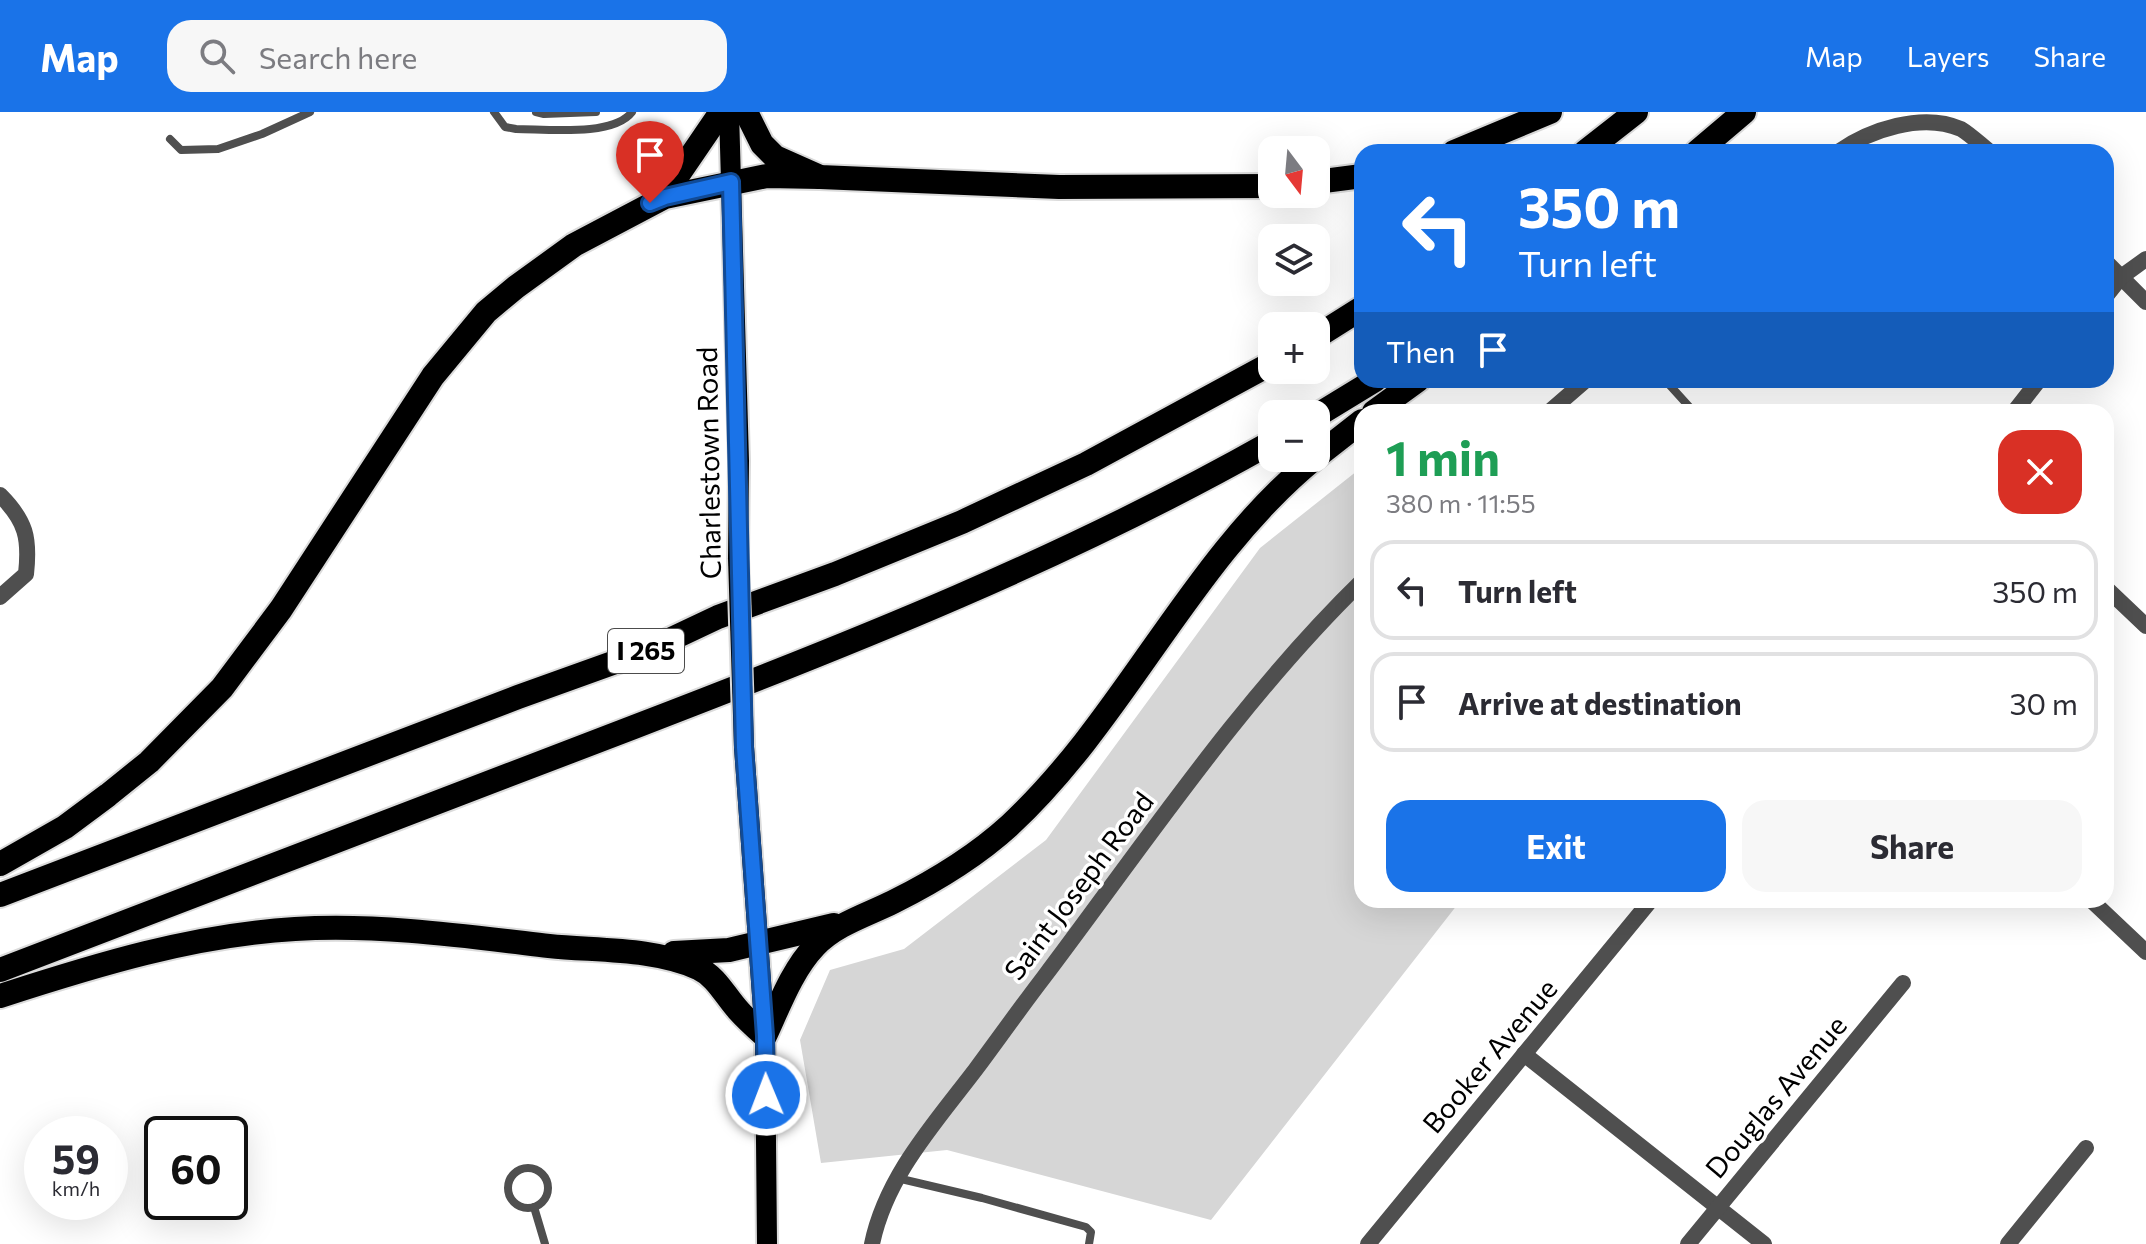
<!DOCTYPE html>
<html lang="en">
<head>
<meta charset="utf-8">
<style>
  :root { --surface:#fff; --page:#f7f7f7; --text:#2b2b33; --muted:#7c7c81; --line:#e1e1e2; --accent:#1a73e8 }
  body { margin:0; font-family:Commissioner,sans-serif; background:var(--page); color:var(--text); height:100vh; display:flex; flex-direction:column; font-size:30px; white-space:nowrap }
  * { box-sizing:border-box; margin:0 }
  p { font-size:26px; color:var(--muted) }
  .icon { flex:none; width:44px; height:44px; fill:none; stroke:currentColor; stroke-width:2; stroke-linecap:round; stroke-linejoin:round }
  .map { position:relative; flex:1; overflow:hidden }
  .side { position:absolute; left:1354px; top:292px; width:760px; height:504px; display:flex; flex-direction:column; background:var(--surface); border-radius:24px; box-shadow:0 8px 32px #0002 }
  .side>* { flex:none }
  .banner { position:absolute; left:1354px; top:32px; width:760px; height:244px; border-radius:24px; box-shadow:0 8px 32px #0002; background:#1a73e8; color:#fff; overflow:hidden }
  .needle { width:52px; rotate:164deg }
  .tools { position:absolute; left:1258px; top:24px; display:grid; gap:16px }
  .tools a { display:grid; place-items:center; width:72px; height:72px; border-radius:16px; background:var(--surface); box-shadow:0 8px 32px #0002; font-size:40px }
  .speed { position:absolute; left:24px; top:1004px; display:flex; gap:16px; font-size:40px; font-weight:700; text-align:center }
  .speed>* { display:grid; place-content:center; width:104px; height:104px; border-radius:50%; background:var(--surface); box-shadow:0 8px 32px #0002; line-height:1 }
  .speed small { font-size:20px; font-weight:400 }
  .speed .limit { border:4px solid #111; border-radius:12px; background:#fff; color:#111 }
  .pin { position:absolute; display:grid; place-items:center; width:68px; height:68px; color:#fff; margin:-82px -34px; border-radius:50% 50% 50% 0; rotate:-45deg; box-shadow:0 0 8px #0007 }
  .pin .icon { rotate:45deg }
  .me { position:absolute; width:88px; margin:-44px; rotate:359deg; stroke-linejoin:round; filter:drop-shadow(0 0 6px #0008) }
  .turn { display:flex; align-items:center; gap:28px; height:168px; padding:0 32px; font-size:36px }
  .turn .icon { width:104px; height:104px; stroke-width:2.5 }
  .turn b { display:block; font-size:56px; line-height:68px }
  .then { display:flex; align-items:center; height:76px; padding:0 32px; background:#0003; gap:16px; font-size:30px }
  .round { display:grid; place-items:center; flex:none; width:84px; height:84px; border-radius:24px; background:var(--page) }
  .overview { display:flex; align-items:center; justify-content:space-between; height:136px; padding:0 32px }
  h1 { font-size:48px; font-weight:700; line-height:60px; color:#1e9e55 }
  .button { display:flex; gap:16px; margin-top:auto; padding:16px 32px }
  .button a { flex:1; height:92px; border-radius:24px; background:var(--accent); color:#fff; font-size:32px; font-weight:700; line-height:92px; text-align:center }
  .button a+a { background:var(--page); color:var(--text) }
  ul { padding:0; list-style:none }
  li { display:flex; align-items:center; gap:24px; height:100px; margin:0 16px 12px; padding:0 16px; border:4px solid var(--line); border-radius:24px }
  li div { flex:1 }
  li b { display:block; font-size:30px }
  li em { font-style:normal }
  header { display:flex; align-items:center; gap:48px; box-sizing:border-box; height:112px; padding:0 40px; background:var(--accent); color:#fff }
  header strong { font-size:38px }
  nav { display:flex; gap:44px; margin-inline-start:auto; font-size:28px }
  .search { width:560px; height:72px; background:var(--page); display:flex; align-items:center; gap:20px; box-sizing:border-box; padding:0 28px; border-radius:24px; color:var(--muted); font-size:30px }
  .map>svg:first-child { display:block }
  .green { fill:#d6d6d6 }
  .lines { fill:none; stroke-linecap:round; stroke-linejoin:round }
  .primary-casing { stroke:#dbdbdb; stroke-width:24 }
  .motorway-casing { stroke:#dbdbdb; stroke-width:28 }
  .service { stroke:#4f4f4f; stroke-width:8 }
  .minor { stroke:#4f4f4f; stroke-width:16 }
  .primary { stroke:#000; stroke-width:20 }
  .motorway { stroke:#000; stroke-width:24 }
  .primary-bridge-casing { stroke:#dbdbdb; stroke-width:24; stroke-linecap:butt }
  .primary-bridge { stroke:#000; stroke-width:20 }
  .route-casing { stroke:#114b97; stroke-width:20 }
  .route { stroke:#1a73e8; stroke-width:14 }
  .labels { text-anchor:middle; stroke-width:7; stroke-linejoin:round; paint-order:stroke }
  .shield { fill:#fff; stroke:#4c4c4c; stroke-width:2 }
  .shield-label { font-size:26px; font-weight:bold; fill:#000 }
  .street-label { font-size:28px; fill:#000; stroke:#fff }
</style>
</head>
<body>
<header>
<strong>Map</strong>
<div class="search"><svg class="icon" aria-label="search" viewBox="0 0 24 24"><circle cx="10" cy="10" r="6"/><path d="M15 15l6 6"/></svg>Search here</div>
<nav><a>Map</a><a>Layers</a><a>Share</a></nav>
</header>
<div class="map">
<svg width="2146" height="1132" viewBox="0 0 2146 1132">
  <rect width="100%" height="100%" fill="#fff"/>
  <!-- green -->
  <path class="green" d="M1362 355V788H1461L1211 1108 947 1038 821 1051 800 928 830 858 904 837 1046 728 1260 436Z"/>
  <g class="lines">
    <!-- primary casing -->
    <g class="primary-casing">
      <g id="primary">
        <path d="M729 0 739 349 738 446"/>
        <path d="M744 635 765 924 767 1132"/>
      </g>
    </g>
    <!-- motorway casing -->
    <g class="motorway-casing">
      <g id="motorway">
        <path d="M746 0 762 32 775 45 820 65 1059 75 1272 74"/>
        <path d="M1454 40 1550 0"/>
        <path d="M1585 40 1636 0"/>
        <path d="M1697 40 1744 0"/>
        <path d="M1316 70 1362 64"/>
        <path d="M656 87 678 63 721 0"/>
        <path d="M1316 225 1362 196"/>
        <path d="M1374 300 1418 268"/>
        <path d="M1316 304 1375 268"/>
        <path d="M1316 345 1362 309"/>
        <path d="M0 752 65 715 108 683 149 650 222 576 281 497 433 264 486 200 516 175 574 133 665 85 767 64 820 65"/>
        <path d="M0 783 518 585 646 539 718 505 835 462 962 410 1086 352 1272 251"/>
        <path d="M674 841 729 838 834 813"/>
        <path d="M0 858C211 775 423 697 634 615 853 531 1067 446 1272 330"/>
        <path d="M0 884C96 853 193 823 295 817 380 812 465 824 549 834 597 839 653 836 698 856 717 865 725 884 739 899 747 908 756 916 765 924 779 894 792 858 815 834 836 812 867 803 893 790 935 769 975 745 1010 713 1127 604 1190 448 1315 346"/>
      </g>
    </g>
    <!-- service -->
    <g class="service">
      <path d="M494 0 505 15 516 17C546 17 613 25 632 0"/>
      <path d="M536 0 544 2 596 0"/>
      <path d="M170 27 181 38 218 37 262 22 310 0"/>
      <path d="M1665 268 1694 300"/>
      <path d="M1725 268 1730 272 1744 268"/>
      <circle cx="528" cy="1076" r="20"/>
      <path d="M897 1066 982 1086 1086 1115 1091 1120 1089 1132"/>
      <path d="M534 1095 545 1132"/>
    </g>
    <!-- minor -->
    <g class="minor">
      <path d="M1838 40C1870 18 1922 0 1961 17 1971 23 1981 33 1990 40"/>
      <path d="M2106 150 2146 190"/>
      <path d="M2106 184 2121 165 2146 147"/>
      <path d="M1549 300 1586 268"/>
      <path d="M2014 300 2039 268"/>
      <path d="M0 383C26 409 30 426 26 462L0 485"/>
      <path d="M2106 476 2146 514"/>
      <path d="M2091 788 2146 840"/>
      <path d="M1524 942 1764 1132"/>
      <path d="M872 1132C886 1064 935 1011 976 957 999 926 1021 895 1044 865 1146 730 1241 587 1362 469"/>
      <path d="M1368 1132 1651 788"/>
      <path d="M1688 1132 1903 871"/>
      <path d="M2008 1132 2086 1036"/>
    </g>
    <!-- primary -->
    <use href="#primary" class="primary"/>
    <!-- motorway -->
    <use href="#motorway" class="motorway"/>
    <!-- primary-bridge casing -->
    <g class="primary-bridge-casing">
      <path id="primary-bridge" d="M738 446 744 635"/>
    </g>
    <!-- primary-bridge -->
    <use href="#primary-bridge" class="primary-bridge"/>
  </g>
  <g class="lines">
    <!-- route casing -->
    <g class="route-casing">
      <path id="route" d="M650 91 665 85 731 70 744 635 765 924 766 983"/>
    </g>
    <!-- route -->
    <use href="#route" class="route"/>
  </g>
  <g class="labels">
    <!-- shield labels -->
    <rect class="shield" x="608" y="517" width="76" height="44" rx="6"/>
    <g class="shield-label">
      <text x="646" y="548">I 265</text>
    </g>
    <!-- street labels -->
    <g class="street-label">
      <text transform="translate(709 351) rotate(-91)" y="10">Charlestown Road</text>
      <text transform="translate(1079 774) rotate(-53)" y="10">Saint Joseph Road</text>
      <text transform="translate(1490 944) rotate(-50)" y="10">Booker Avenue</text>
      <text transform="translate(1776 985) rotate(-50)" y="10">Douglas Avenue</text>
    </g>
  </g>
</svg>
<div class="tools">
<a><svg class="needle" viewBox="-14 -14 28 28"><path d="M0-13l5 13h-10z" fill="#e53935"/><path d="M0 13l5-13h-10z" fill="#7c7c81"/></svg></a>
<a><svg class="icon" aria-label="layers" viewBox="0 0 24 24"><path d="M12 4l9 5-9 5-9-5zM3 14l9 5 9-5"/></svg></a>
<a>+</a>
<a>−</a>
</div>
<div class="speed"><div>59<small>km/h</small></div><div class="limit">60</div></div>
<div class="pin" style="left:650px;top:91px;background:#d93025"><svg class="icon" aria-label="arrive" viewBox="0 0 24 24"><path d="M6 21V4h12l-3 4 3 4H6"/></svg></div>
<svg class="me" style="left:766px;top:983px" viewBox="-20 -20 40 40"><circle r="17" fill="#1a73e8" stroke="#fff" stroke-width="3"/><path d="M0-11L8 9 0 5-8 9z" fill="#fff"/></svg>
<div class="banner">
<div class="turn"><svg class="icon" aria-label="left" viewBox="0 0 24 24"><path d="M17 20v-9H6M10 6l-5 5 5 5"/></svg><div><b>350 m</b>Turn left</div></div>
<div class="then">Then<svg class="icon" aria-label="arrive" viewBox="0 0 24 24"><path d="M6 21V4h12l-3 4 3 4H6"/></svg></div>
</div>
<section class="side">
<div class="overview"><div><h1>1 min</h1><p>380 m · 11:55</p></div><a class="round" style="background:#d93025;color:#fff"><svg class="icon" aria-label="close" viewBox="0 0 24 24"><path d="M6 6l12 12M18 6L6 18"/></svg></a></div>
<ul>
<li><svg class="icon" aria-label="left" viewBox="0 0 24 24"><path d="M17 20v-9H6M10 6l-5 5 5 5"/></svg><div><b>Turn left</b></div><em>350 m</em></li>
<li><svg class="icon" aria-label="arrive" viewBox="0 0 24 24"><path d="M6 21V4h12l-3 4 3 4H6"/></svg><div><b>Arrive at destination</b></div><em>30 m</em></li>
</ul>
<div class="button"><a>Exit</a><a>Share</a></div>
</section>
</div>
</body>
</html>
